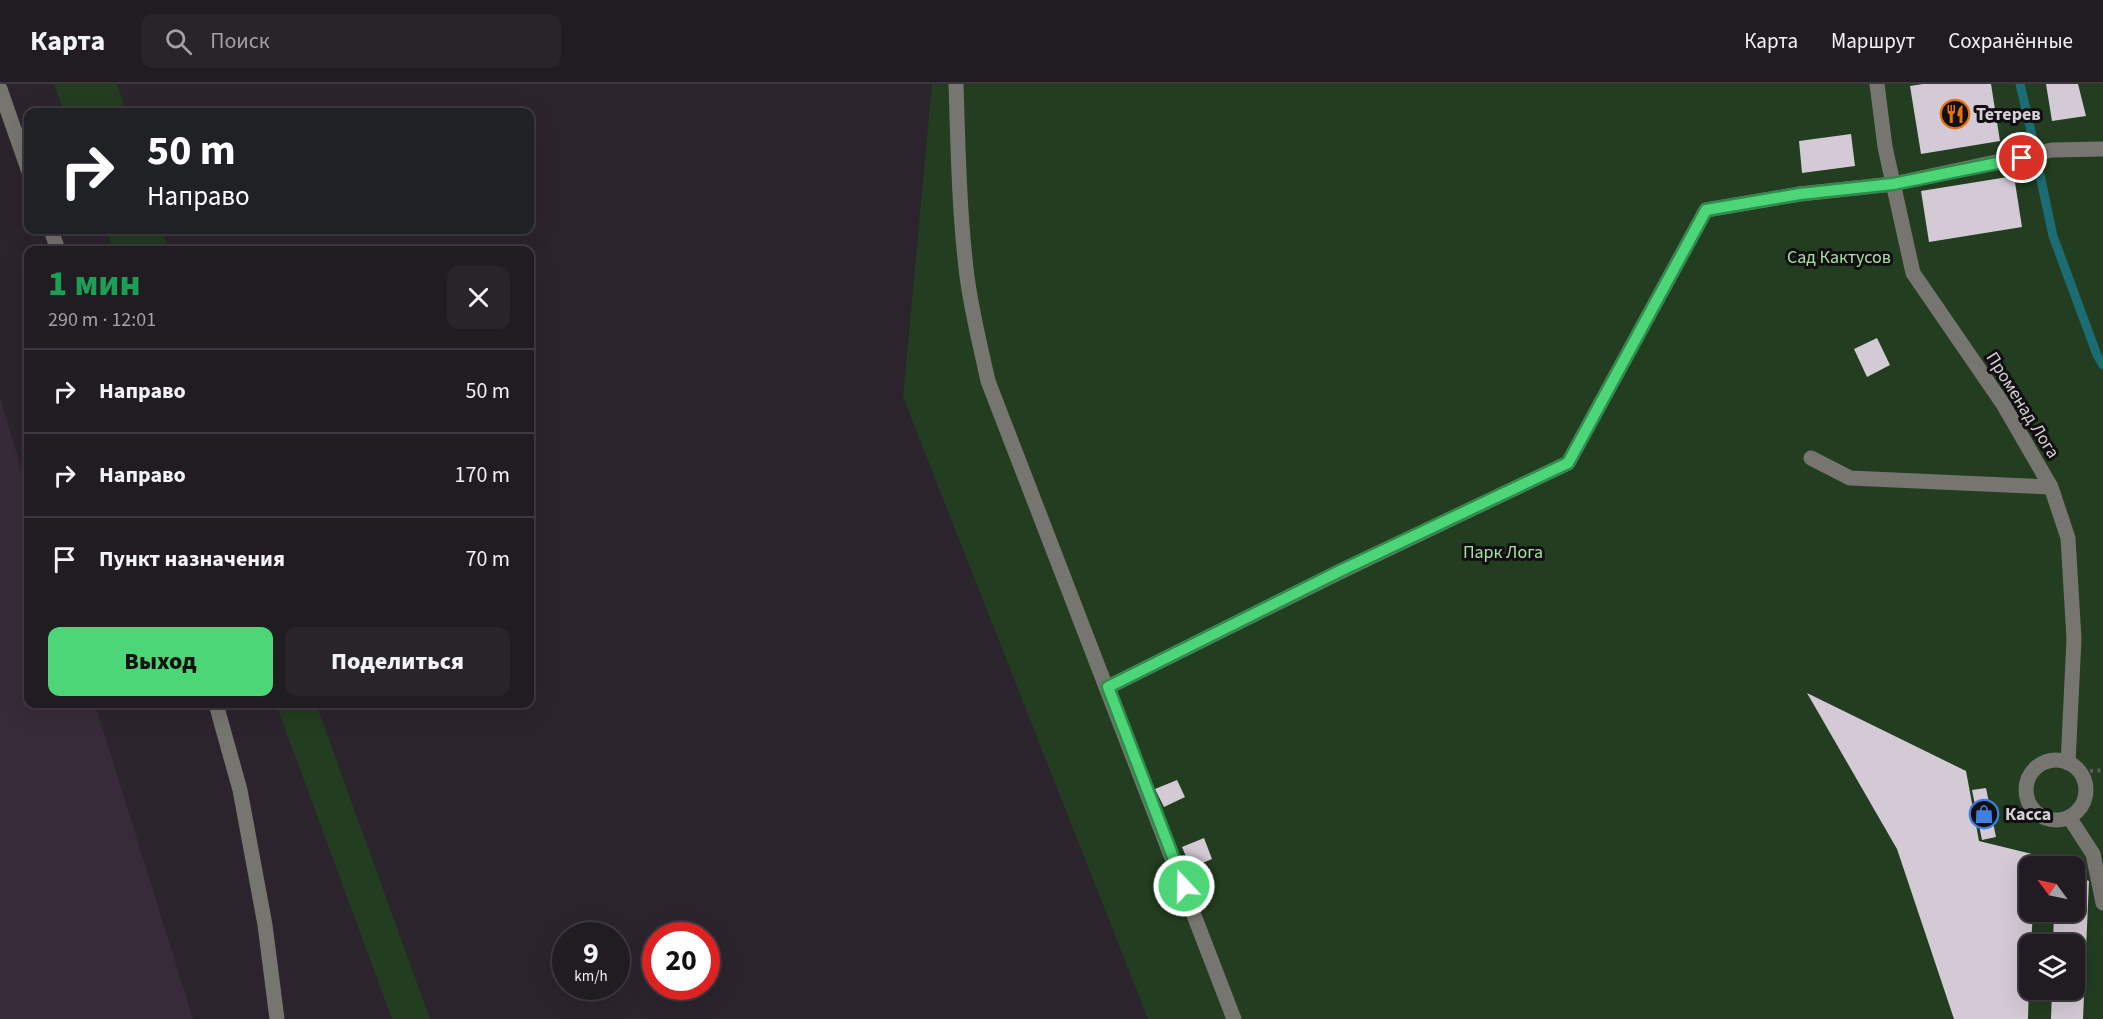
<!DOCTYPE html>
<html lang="ru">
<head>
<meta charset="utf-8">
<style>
  :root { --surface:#211b22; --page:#29242a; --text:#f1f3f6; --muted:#a2a1a5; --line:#3e3940; --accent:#4cd677 }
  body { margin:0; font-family:"Source Sans 3",sans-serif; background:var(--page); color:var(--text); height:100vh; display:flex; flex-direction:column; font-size:22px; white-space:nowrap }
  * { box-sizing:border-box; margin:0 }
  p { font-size:20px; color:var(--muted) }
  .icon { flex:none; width:33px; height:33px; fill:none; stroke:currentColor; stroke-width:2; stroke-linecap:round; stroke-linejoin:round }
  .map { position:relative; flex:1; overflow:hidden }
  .panel { position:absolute; left:24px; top:162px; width:510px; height:462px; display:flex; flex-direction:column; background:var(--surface); border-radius:12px; box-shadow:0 6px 24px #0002,0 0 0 2px var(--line) }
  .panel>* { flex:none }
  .hud { position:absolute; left:24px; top:24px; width:510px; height:126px; border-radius:12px; box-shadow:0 6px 24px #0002,0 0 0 2px var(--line); background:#202124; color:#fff; overflow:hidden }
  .needle { width:39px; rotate:303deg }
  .buttons { position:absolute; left:2019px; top:772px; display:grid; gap:12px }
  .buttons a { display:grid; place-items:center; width:66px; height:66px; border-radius:12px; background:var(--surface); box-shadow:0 6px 24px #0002,0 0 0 2px var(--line); font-size:30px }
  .speed { position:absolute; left:552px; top:838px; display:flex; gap:12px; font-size:30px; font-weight:700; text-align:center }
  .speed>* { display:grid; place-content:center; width:78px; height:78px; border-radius:50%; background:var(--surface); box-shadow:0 6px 24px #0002,0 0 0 2px var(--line); line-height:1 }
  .speed small { font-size:15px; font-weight:400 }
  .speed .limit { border:9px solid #d22; background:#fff; color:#111 }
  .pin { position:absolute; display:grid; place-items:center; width:51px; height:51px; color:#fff; margin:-26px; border:3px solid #fff; border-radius:50%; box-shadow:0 2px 6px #0007 }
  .me { position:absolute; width:66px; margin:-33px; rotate:339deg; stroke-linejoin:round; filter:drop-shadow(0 0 4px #0008) }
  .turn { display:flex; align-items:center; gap:21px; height:126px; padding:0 24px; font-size:27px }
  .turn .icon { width:78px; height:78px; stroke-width:2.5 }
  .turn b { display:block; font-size:42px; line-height:51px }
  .round { display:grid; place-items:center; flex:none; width:63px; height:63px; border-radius:12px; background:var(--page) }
  .headline { display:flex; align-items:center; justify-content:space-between; height:102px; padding:0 24px }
  h1 { font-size:36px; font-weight:800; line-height:45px; color:#1e9e55 }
  .primary-button { display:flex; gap:12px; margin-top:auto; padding:12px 24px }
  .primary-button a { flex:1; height:69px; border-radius:12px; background:var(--accent); color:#111; font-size:24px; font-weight:800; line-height:69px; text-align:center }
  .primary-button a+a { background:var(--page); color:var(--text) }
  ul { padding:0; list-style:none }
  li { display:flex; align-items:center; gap:18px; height:84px; padding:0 24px; border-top:2px solid var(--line) }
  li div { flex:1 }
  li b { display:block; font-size:22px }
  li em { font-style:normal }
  header { display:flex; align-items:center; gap:36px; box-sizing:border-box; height:84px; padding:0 30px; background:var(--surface); border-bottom:2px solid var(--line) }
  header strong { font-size:28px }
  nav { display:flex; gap:33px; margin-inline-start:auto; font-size:21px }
  .search { width:420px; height:54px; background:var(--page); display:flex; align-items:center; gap:15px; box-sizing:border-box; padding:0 21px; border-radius:12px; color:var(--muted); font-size:22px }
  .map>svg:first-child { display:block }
  .built { fill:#382b39 }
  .green { fill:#223d1f; fill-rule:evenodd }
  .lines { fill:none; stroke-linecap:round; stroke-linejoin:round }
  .stream { stroke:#1c6c73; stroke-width:9 }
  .building { fill:#d4cad6 }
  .path { stroke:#615962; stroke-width:4; stroke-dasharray:3 4.5; stroke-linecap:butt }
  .minor { stroke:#76756f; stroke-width:15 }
  .route-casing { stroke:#318b4d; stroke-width:15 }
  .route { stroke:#4cd677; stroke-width:10 }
  .labels { text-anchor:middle; stroke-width:6; stroke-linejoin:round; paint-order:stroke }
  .poi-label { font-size:18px; font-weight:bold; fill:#d6d0d6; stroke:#120f12; text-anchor:start }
  .park-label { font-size:18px; fill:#a7e1a1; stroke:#120f12 }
  .street-label { font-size:18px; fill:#d6d0d6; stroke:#120f12 }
</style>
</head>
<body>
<header>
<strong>Карта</strong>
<div class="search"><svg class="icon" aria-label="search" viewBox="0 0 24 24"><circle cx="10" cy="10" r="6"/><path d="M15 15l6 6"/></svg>Поиск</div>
<nav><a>Карта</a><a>Маршрут</a><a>Сохранённые</a></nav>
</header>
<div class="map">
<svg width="2103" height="935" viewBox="0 0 2103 935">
  <rect width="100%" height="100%" fill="#2c242d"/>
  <!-- built -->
  <path class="built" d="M0 314 28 406V620H95L193 935H0Z"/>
  <!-- green -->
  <g class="green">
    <path d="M54 0H117L126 28H64Z"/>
    <path d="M932 0H2103V935H1148L903 313ZM2030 783H2074V828H2030ZM2030 861H2074V906H2030Z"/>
    <path d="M106 146H162L169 166H113Z"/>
    <path d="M276 620H316L430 935H392Z"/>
  </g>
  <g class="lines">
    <!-- stream -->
    <g class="stream">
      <path d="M2020 0 2034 60"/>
      <path d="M2040 91 2053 152 2097 271 2103 281"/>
    </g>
  </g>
  <!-- building -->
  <g class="building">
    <path d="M1923 0H1991L2000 57 1921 70 1910 2Z"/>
    <path d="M2046 0H2078L2086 32 2052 37Z"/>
    <path d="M1851 50 1855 82 1802 89 1799 57Z"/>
    <path d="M2014 92 2022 143 1929 158 1921 107Z"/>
    <path d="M1877 254 1890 281 1867 293 1854 265Z"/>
    <path d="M1807 609 1966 687 1979 757 2036 771 2035 783H2030V828H2033L2031 861H2030L2028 935H1954L1897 765Z"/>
    <path d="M1177 696 1185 713 1164 723 1155 705Z"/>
    <path d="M1986 704 1996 753 1982 756 1972 706Z"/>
    <path d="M1204 754 1212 775 1191 784 1182 763Z"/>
    <path d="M2074 791 2089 797 2083 935H2051L2052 906H2074V861H2053L2054 828H2074Z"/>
  </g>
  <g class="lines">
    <!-- path -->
    <path class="path" d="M2090 687 2103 686"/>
    <!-- minor -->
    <g class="minor">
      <path d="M956 0C958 61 959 123 966 184 970 222 980 260 988 297L1234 935"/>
      <path d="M1877 0 1885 63 1913 189 2003 320 2051 403 2068 454 2074 555 2068 679"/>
      <path d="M0 5 28 85"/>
      <path d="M51 146 58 166"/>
      <path d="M1811 374 1850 394 2051 403"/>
      <path d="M1108 603 1342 487 1568 379 1706 126 1800 110 1893 100 2052 66 2103 65"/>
      <path d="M216 620 240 706 265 841 277 935"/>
      <circle cx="2056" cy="706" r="30"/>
      <path d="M2069 733 2093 770 2103 819"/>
    </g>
  </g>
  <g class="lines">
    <!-- route casing -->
    <g class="route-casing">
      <path id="route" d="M1184 802 1108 603 1342 486 1568 379 1706 126 1800 110 1893 100 2022 74"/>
    </g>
    <!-- route -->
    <use href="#route" class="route"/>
  </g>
  <!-- icons -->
  <defs>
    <g id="restaurant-ring" transform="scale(1.5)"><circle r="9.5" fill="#120f12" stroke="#e8710a" stroke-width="1.5"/><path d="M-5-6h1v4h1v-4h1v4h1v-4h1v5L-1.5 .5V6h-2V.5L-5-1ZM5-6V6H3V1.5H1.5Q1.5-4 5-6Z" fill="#e8710a"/></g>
    <g id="shop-ring" transform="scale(1.5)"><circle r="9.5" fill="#120f12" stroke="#3f7fe0" stroke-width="1.5"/><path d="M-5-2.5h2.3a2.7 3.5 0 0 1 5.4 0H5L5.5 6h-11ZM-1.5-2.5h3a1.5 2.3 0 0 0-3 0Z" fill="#3f7fe0"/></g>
  </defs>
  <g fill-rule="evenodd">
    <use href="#restaurant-ring" x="1955" y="30"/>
    <use href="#shop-ring" x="1984" y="730"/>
  </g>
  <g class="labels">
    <!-- poi labels -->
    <g class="poi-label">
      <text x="1976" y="36">Тетерев</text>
      <text x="2005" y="736">Касса</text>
    </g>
    <!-- park labels -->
    <g class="park-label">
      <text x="1839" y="179">Сад Кактусов</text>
      <text x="1503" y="474">Парк Лога</text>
    </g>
    <!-- street labels -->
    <g class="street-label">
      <text transform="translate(2023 321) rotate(58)" y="6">Променад Лога</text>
    </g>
  </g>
</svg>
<div class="buttons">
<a><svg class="needle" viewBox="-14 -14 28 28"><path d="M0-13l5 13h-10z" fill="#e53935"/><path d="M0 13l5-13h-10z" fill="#a2a1a5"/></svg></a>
<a><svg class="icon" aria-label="layers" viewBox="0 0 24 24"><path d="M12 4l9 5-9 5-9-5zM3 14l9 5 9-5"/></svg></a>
</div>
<div class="speed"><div>9<small>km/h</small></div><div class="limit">20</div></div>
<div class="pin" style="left:2022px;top:74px;background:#d93025"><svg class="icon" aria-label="arrive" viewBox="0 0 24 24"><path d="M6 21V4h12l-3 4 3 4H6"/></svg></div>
<svg class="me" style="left:1184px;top:802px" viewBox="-20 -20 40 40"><circle r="17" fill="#4cd677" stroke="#fff" stroke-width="3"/><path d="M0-11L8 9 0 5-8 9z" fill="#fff"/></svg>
<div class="hud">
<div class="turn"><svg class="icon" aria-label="right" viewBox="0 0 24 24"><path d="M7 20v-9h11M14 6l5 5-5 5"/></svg><div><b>50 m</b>Направо</div></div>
</div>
<section class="panel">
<div class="headline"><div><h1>1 мин</h1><p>290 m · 12:01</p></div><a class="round"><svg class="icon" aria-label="close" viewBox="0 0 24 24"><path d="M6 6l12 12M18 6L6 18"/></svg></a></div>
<ul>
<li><svg class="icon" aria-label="right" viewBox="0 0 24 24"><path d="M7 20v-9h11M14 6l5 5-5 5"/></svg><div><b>Направо</b></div><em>50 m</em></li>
<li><svg class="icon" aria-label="right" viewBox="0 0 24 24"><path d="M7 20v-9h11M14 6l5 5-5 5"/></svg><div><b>Направо</b></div><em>170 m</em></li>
<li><svg class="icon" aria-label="arrive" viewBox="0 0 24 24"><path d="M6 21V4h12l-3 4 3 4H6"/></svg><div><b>Пункт назначения</b></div><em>70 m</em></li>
</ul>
<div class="primary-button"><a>Выход</a><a>Поделиться</a></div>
</section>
</div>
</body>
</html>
